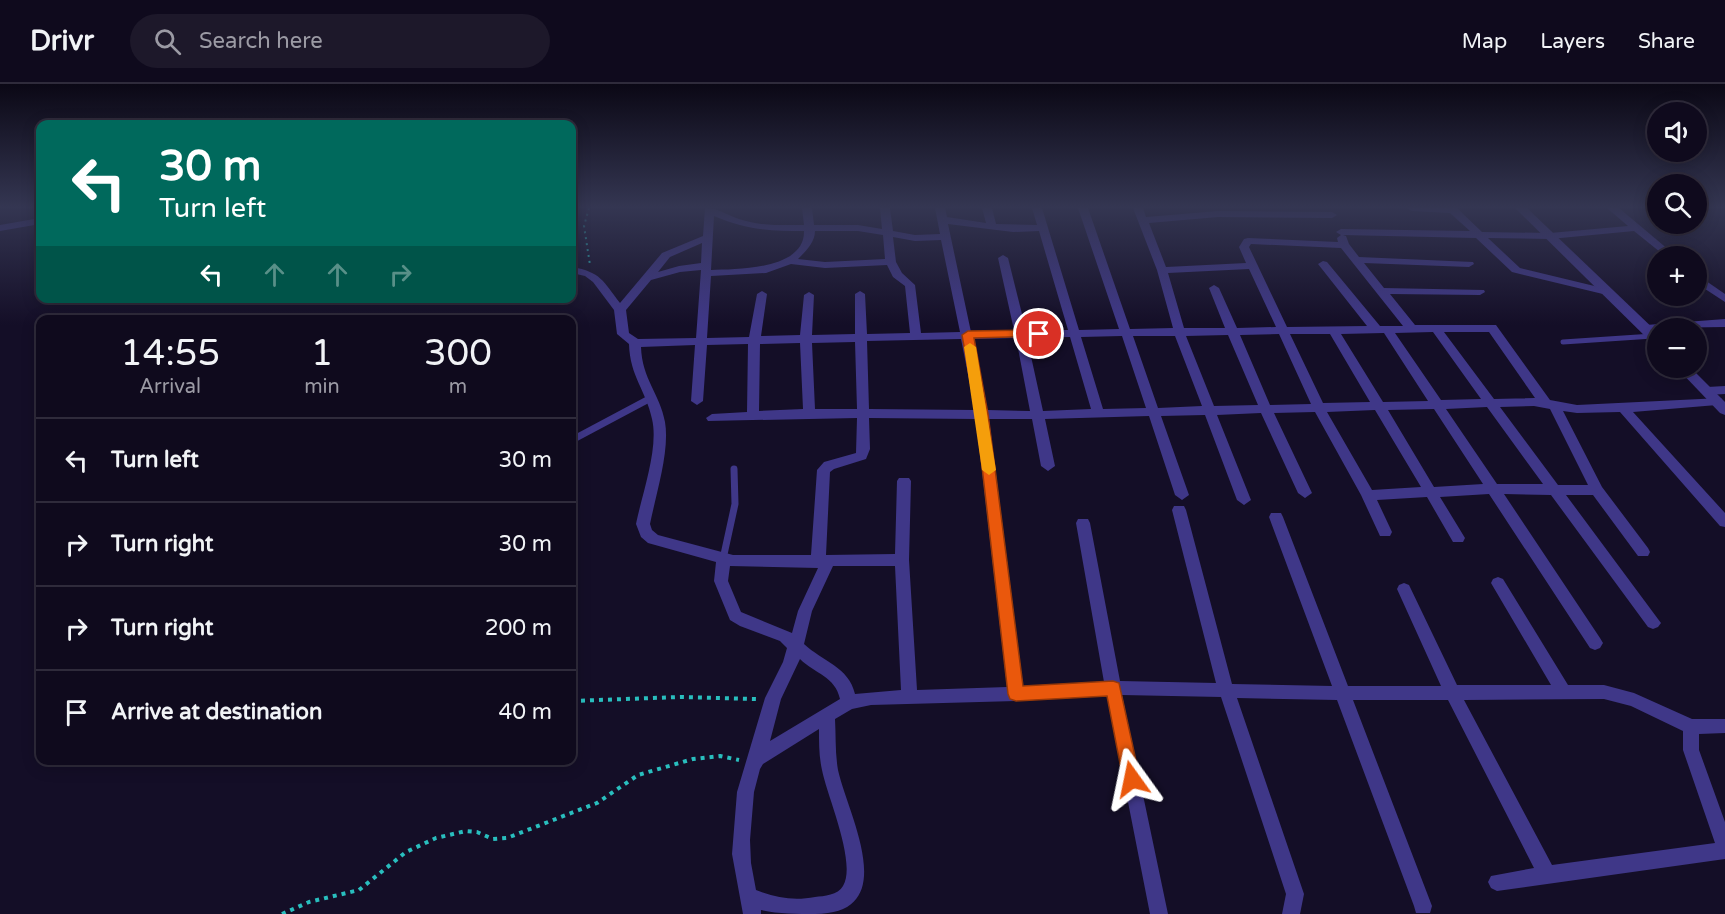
<!DOCTYPE html>
<html lang="en">
<head>
<meta charset="utf-8">
<style>
  :root { --surface:#0f0a1d; --page:#1d182a; --text:#f1f3f6; --muted:#9b9aa4; --line:#2f2b3b }
  body { margin:0; font-family:"Varela Round",sans-serif; background:var(--page); color:var(--text); height:100vh; display:flex; flex-direction:column; font-size:22px; white-space:nowrap }
  * { box-sizing:border-box; margin:0 }
  p { font-size:20px; color:var(--muted) }
  .icon { flex:none; width:33px; height:33px; fill:none; stroke:currentColor; stroke-width:2; stroke-linecap:round; stroke-linejoin:round }
  .map { position:relative; flex:1; overflow:hidden }
  .sheet { position:absolute; left:36px; top:231px; width:540px; height:450px; display:flex; flex-direction:column; background:var(--surface); border-radius:12px; box-shadow:0 3px 15px #0003,0 0 0 2px var(--line) }
  .sheet>* { flex:none }
  .banner { position:absolute; left:36px; top:36px; width:540px; height:183px; border-radius:12px; box-shadow:0 3px 15px #0003,0 0 0 2px var(--line); background:#00695c; color:#fff; overflow:hidden }
  .tools { position:absolute; left:1647px; top:18px; display:grid; gap:12px }
  .tools a { display:grid; place-items:center; width:60px; height:60px; border-radius:50%; background:var(--surface); box-shadow:0 3px 15px #0003,0 0 0 2px var(--line); font-size:30px }
  .pin { position:absolute; display:grid; place-items:center; width:51px; height:51px; color:#fff; margin:-26px; border:3px solid #fff; border-radius:50%; box-shadow:0 2px 6px #0007 }
  .me { position:absolute; width:66px; margin:-33px; rotate:348deg; stroke-linejoin:round; filter:drop-shadow(0 0 4px #0008) }
  .turn { display:flex; align-items:center; gap:21px; height:126px; padding:0 24px; font-size:27px }
  .turn .icon { width:78px; height:78px; stroke-width:2.5 }
  .turn b { display:block; font-size:42px; line-height:51px }
  .lanes { display:flex; align-items:center; height:57px; padding:0 24px; background:#0003; justify-content:center; gap:30px; direction:ltr }
  .lanes .off { opacity:.35 }
  .eta { display:flex; justify-content:space-evenly; align-items:center; height:102px; text-align:center }
  .eta b { font-size:36px; font-weight:600; line-height:42px }
  ul { padding:0; list-style:none }
  li { display:flex; align-items:center; gap:18px; height:84px; padding:0 24px; border-top:2px solid var(--line) }
  li div { flex:1 }
  li b { display:block; font-size:22px }
  li em { font-style:normal }
  header { display:flex; align-items:center; gap:36px; box-sizing:border-box; height:84px; padding:0 30px; background:var(--surface); border-bottom:2px solid var(--line) }
  header strong { font-size:28px }
  nav { display:flex; gap:33px; margin-inline-start:auto; font-size:21px }
  .search { width:420px; height:54px; background:var(--page); display:flex; align-items:center; gap:15px; box-sizing:border-box; padding:0 21px; border-radius:33px; color:var(--muted); font-size:22px }
  .map>svg:first-child { display:block }
  .lines { fill:none; stroke-linecap:round; stroke-linejoin:round }
  .path-far1 { stroke:#29bebe; stroke-width:2; stroke-dasharray:2 4; stroke-linecap:butt }
  .path { stroke:#29bebe; stroke-width:4; stroke-dasharray:4 5; stroke-linecap:butt }
  .service-far1 { stroke:#3f3788; stroke-width:5 }
  .service { stroke:#3f3788; stroke-width:7 }
  .minor { fill:#3f3788; fill-rule:evenodd }
  .tertiary { fill:#3f3788; fill-rule:evenodd }
  .route { fill:#ea580c; stroke:#983908; stroke-width:1.5 }
  .slow { fill:#f59e0b }
</style>
</head>
<body>
<header>
<strong>Drivr</strong>
<div class="search"><svg class="icon" aria-label="search" viewBox="0 0 24 24"><circle cx="10" cy="10" r="6"/><path d="M15 15l6 6"/></svg>Search here</div>
<nav><a>Map</a><a>Layers</a><a>Share</a></nav>
</header>
<div class="map">
<svg width="1725" height="830" viewBox="0 0 1725 830">
  <rect width="100%" height="100%" fill="#140e27"/>
  <g class="lines">
    <!-- path-far1 -->
    <path class="path-far1" d="M589 124 584 142 590 181"/>
    <!-- path -->
    <g class="path">
      <path d="M572 617 680 613 756 615"/>
      <path d="M282 830 309 818 359 806 406 768 436 754 466 747 477 748 493 755 507 754 597 719 638 691 693 675 720 672 739 676"/>
    </g>
    <!-- service-far1 -->
    <path class="service-far1" d="M1563 258 1653 252"/>
    <!-- service -->
    <g class="service">
      <path d="M572 356 649 315"/>
      <path d="M723 475 735 420 734 385"/>
    </g>
    <!-- minor -->
    <g class="minor">
      <path d="M705 124C720 124 731 134 746 137 765 142 784 141 804 141L802 124H812L814 141H858L882 145 880 124H890L893 147 915 151 940 150 935 124H945L947 133 986 139 982 124H992L996 140 1037 141 1032 124H1042L1079 246 1119 245 1078 124H1088L1130 245 1173 244 1157 186 1133 124H1143L1146 133 1218 127 1332 128 1337 131 1332 134 1218 133 1149 139 1166 183 1246 179 1239 163 1244 155 1248 154 1338 158 1337 154 1341 151 1336 148 1341 145 1470 147 1450 129 1412 127 1407 124H1457L1482 148 1550 149 1628 142 1607 124H1619L1676 172H1665L1634 147 1550 155 1488 154 1520 184 1611 206V210L1607 211 1512 188 1476 154 1343 151 1346 152 1349 160 1359 173 1473 178 1474 180 1469 183 1364 179 1384 204 1484 206 1485 208 1480 211 1390 210 1415 241H1496L1550 316 1577 321 1721 314 1723 317 1721 320 1717 321 1633 328 1725 429V443L1720 442 1620 328 1577 329 1563 327 1602 403 1648 464 1650 468 1648 472H1638L1593 411H1566L1658 535 1661 539 1658 543 1653 545 1648 543 1551 411 1504 410 1600 554 1603 559 1600 564 1595 566 1590 564 1489 410 1440 413 1465 454 1463 458H1453L1427 413 1377 416 1392 448 1390 452H1380L1361 411 1315 328 1274 329 1312 409 1305 414 1298 409 1261 329 1217 331 1251 416 1244 421 1237 416 1205 331 1161 332 1189 411 1182 416 1175 411 1149 332 1045 335 1055 382 1048 387 1041 382 1032 335H989L1023 602 1104 598 1076 439 1078 435H1088L1090 439 1120 597 1216 599 1172 426 1174 422H1184L1186 426 1232 600 1332 602 1269 433 1271 429H1281L1283 433 1348 602H1441L1397 505 1399 501 1404 499 1409 501 1457 601H1551L1491 499 1493 495 1498 493 1503 495 1568 601H1604L1634 609 1692 635H1725V649L1699 650V666L1725 738V775L1497 807 1491 804 1488 798 1491 792 1534 784 1448 616H1353L1432 822 1430 829H1416L1414 822 1337 616 1237 614 1304 810 1300 830H1282L1286 810 1221 613 1122 611 1168 830H1150L1107 611 1016 617 871 621 852 625 835 635C836 652 835 669 838 686 848 731 903 830 815 830 797 830 778 830 761 826V830H743L732 770 737 708 765 614 783 578 787 564 780 557 740 542 730 536 714 497 716 478 648 459 641 453 636 440C642 410 659 364 652 335 646 306 630 293 629 260L617 250 614 226 593 198 585 192 572 189V183C601 188 603 197 620 219L662 169 703 152ZM714 132C747 146 770 147 804 147 805 186 737 185 711 186ZM948 140 1013 148 1039 147 1068 246H1026L1008 174 1003 171 998 174 1014 246 971 248ZM815 147H858L883 151 885 175 825 178 798 175C806 167 815 158 815 147ZM893 153 915 157 941 156 960 248 921 249 915 201 902 189 896 178ZM702 159 701 179 679 182 658 188 670 173ZM1251 160 1341 164 1403 242H1380L1327 178 1323 177 1318 180 1367 242 1287 243 1249 163ZM791 180 825 184 887 181 893 193 905 202 910 249 867 250 865 210 860 207 855 210V250L812 251 814 211 809 208 804 211 800 251 761 252 767 210 762 207 757 210 749 253 707 254 711 192 766 189ZM1249 185 1276 243 1237 244 1219 204 1214 201 1209 204 1225 244H1184L1168 189ZM701 186 696 254 638 255 629 249 626 226 651 196 680 188ZM1433 248 1481 315 1441 316 1395 249ZM1444 248H1489L1535 314 1494 315ZM1384 249 1428 317 1383 318 1341 250ZM1279 250 1311 320 1270 321 1240 251ZM1290 250H1330L1370 318 1323 319ZM1228 251 1258 321 1214 322 1186 252ZM1122 252 1146 324 1103 325 1081 253ZM1133 252H1175L1202 322 1158 324ZM1070 253 1091 325 1043 327 1027 254ZM1016 254 1030 327 987 326 972 255ZM961 255 975 326 869 325 867 257ZM855 258 857 325H815L812 259ZM800 259 803 325 759 327 760 260ZM748 260 747 328 712 330 706 334 708 337 857 334 856 369 824 378 817 386 811 471H733L658 451 652 446 650 440C656 410 670 367 665 338 660 310 642 295 641 263L695 261 691 317 697 321 703 317 707 261ZM1534 322 1550 325 1588 401H1558L1500 323ZM1487 323 1543 400H1497L1446 325ZM1434 325 1483 400 1434 403 1388 326ZM1375 326 1421 403 1372 406 1327 328ZM869 334 976 335 1007 603 917 606 909 476 911 397 909 394H899L897 397 895 470 826 471 830 388 834 385 866 375 870 365ZM730 482 818 484 798 527 792 549 741 528 728 497ZM833 482H895L901 606 855 610C849 583 822 577 804 560L812 527ZM800 575C815 590 835 592 840 615L770 657 781 615ZM1604 615 1631 622 1683 647V666L1715 759 1552 781 1464 616ZM819 645C819 659 819 673 822 686 827 712 857 779 843 802 838 811 824 812 815 813 794 817 776 814 756 806L751 779 750 756 754 708 760 685 763 680Z"/>
      <path d="M40 134V140L0 147V141Z"/>
      <path d="M1696 190 1725 210V218L1696 199Z"/>
      <path d="M1725 235V243L1658 244V248L1646 249 1640 245 1646 241Z"/>
      <path d="M1725 302V310L1707 311 1701 307 1707 303Z"/>
    </g>
    <!-- tertiary -->
    <g class="tertiary">
      <path d="M1515 124H1527L1658 249V261L1653 260Z"/>
      <path d="M1677 284H1691L1725 318V331L1720 329Z"/>
    </g>
  </g>
  <!-- sky -->
  <linearGradient id="sky" x2="0" y2="1"><stop stop-color="#0b0815"/><stop offset="0.51" stop-color="#343652"/><stop offset="1" stop-color="#343652" stop-opacity="0"/></linearGradient>
  <rect width="1725" height="241" fill="url(#sky)"/>
  <!-- route -->
  <path class="route" d="M1039 246 1043 247V252L974 254 988 330 1023 602 1113 597 1119 599 1140 695 1138 700 1132 703 1126 700 1123 695 1107 612 1016 617 1010 615 1008 610 976 330 962 251 968 247Z"/>
  <!-- slow -->
  <path class="slow" d="M970 259 976 263 996 386 989 391 982 386 964 263Z"/>
</svg>
<div class="tools">
<a><svg class="icon" aria-label="sound" viewBox="0 0 24 24"><path d="M4 9h4l5-4v14l-5-4H4zM17 9q2 3 0 6"/></svg></a>
<a><svg class="icon" aria-label="search" viewBox="0 0 24 24"><circle cx="10" cy="10" r="6"/><path d="M15 15l6 6"/></svg></a>
<a>+</a>
<a>−</a>
</div>
<div class="pin" style="left:1039px;top:250px;background:#d93025"><svg class="icon" aria-label="arrive" viewBox="0 0 24 24"><path d="M6 21V4h12l-3 4 3 4H6"/></svg></div>
<svg class="me" style="left:1132px;top:695px" viewBox="-20 -20 40 40"><path d="M0-17L14 15 0 8-14 15z" fill="#ea580c" stroke="#fff" stroke-width="4"/></svg>
<div class="banner">
<div class="turn"><svg class="icon" aria-label="left" viewBox="0 0 24 24"><path d="M17 20v-9H6M10 6l-5 5 5 5"/></svg><div><b>30 m</b>Turn left</div></div>
<div class="lanes"><svg class="icon" aria-label="left" viewBox="0 0 24 24"><path d="M17 20v-9H6M10 6l-5 5 5 5"/></svg><svg class="icon off" aria-label="ahead" viewBox="0 0 24 24"><path d="M12 20V5M6 11l6-6 6 6"/></svg><svg class="icon off" aria-label="ahead" viewBox="0 0 24 24"><path d="M12 20V5M6 11l6-6 6 6"/></svg><svg class="icon off" aria-label="right" viewBox="0 0 24 24"><path d="M7 20v-9h11M14 6l5 5-5 5"/></svg></div>
</div>
<section class="sheet">
<div class="eta">
<div><b>14:55</b><p>Arrival</p></div>
<div><b>1</b><p>min</p></div>
<div><b>300</b><p>m</p></div>
</div>
<ul>
<li><svg class="icon" aria-label="left" viewBox="0 0 24 24"><path d="M17 20v-9H6M10 6l-5 5 5 5"/></svg><div><b>Turn left</b></div><em>30 m</em></li>
<li><svg class="icon" aria-label="right" viewBox="0 0 24 24"><path d="M7 20v-9h11M14 6l5 5-5 5"/></svg><div><b>Turn right</b></div><em>30 m</em></li>
<li><svg class="icon" aria-label="right" viewBox="0 0 24 24"><path d="M7 20v-9h11M14 6l5 5-5 5"/></svg><div><b>Turn right</b></div><em>200 m</em></li>
<li><svg class="icon" aria-label="arrive" viewBox="0 0 24 24"><path d="M6 21V4h12l-3 4 3 4H6"/></svg><div><b>Arrive at destination</b></div><em>40 m</em></li>
</ul>
</section>
</div>
</body>
</html>
